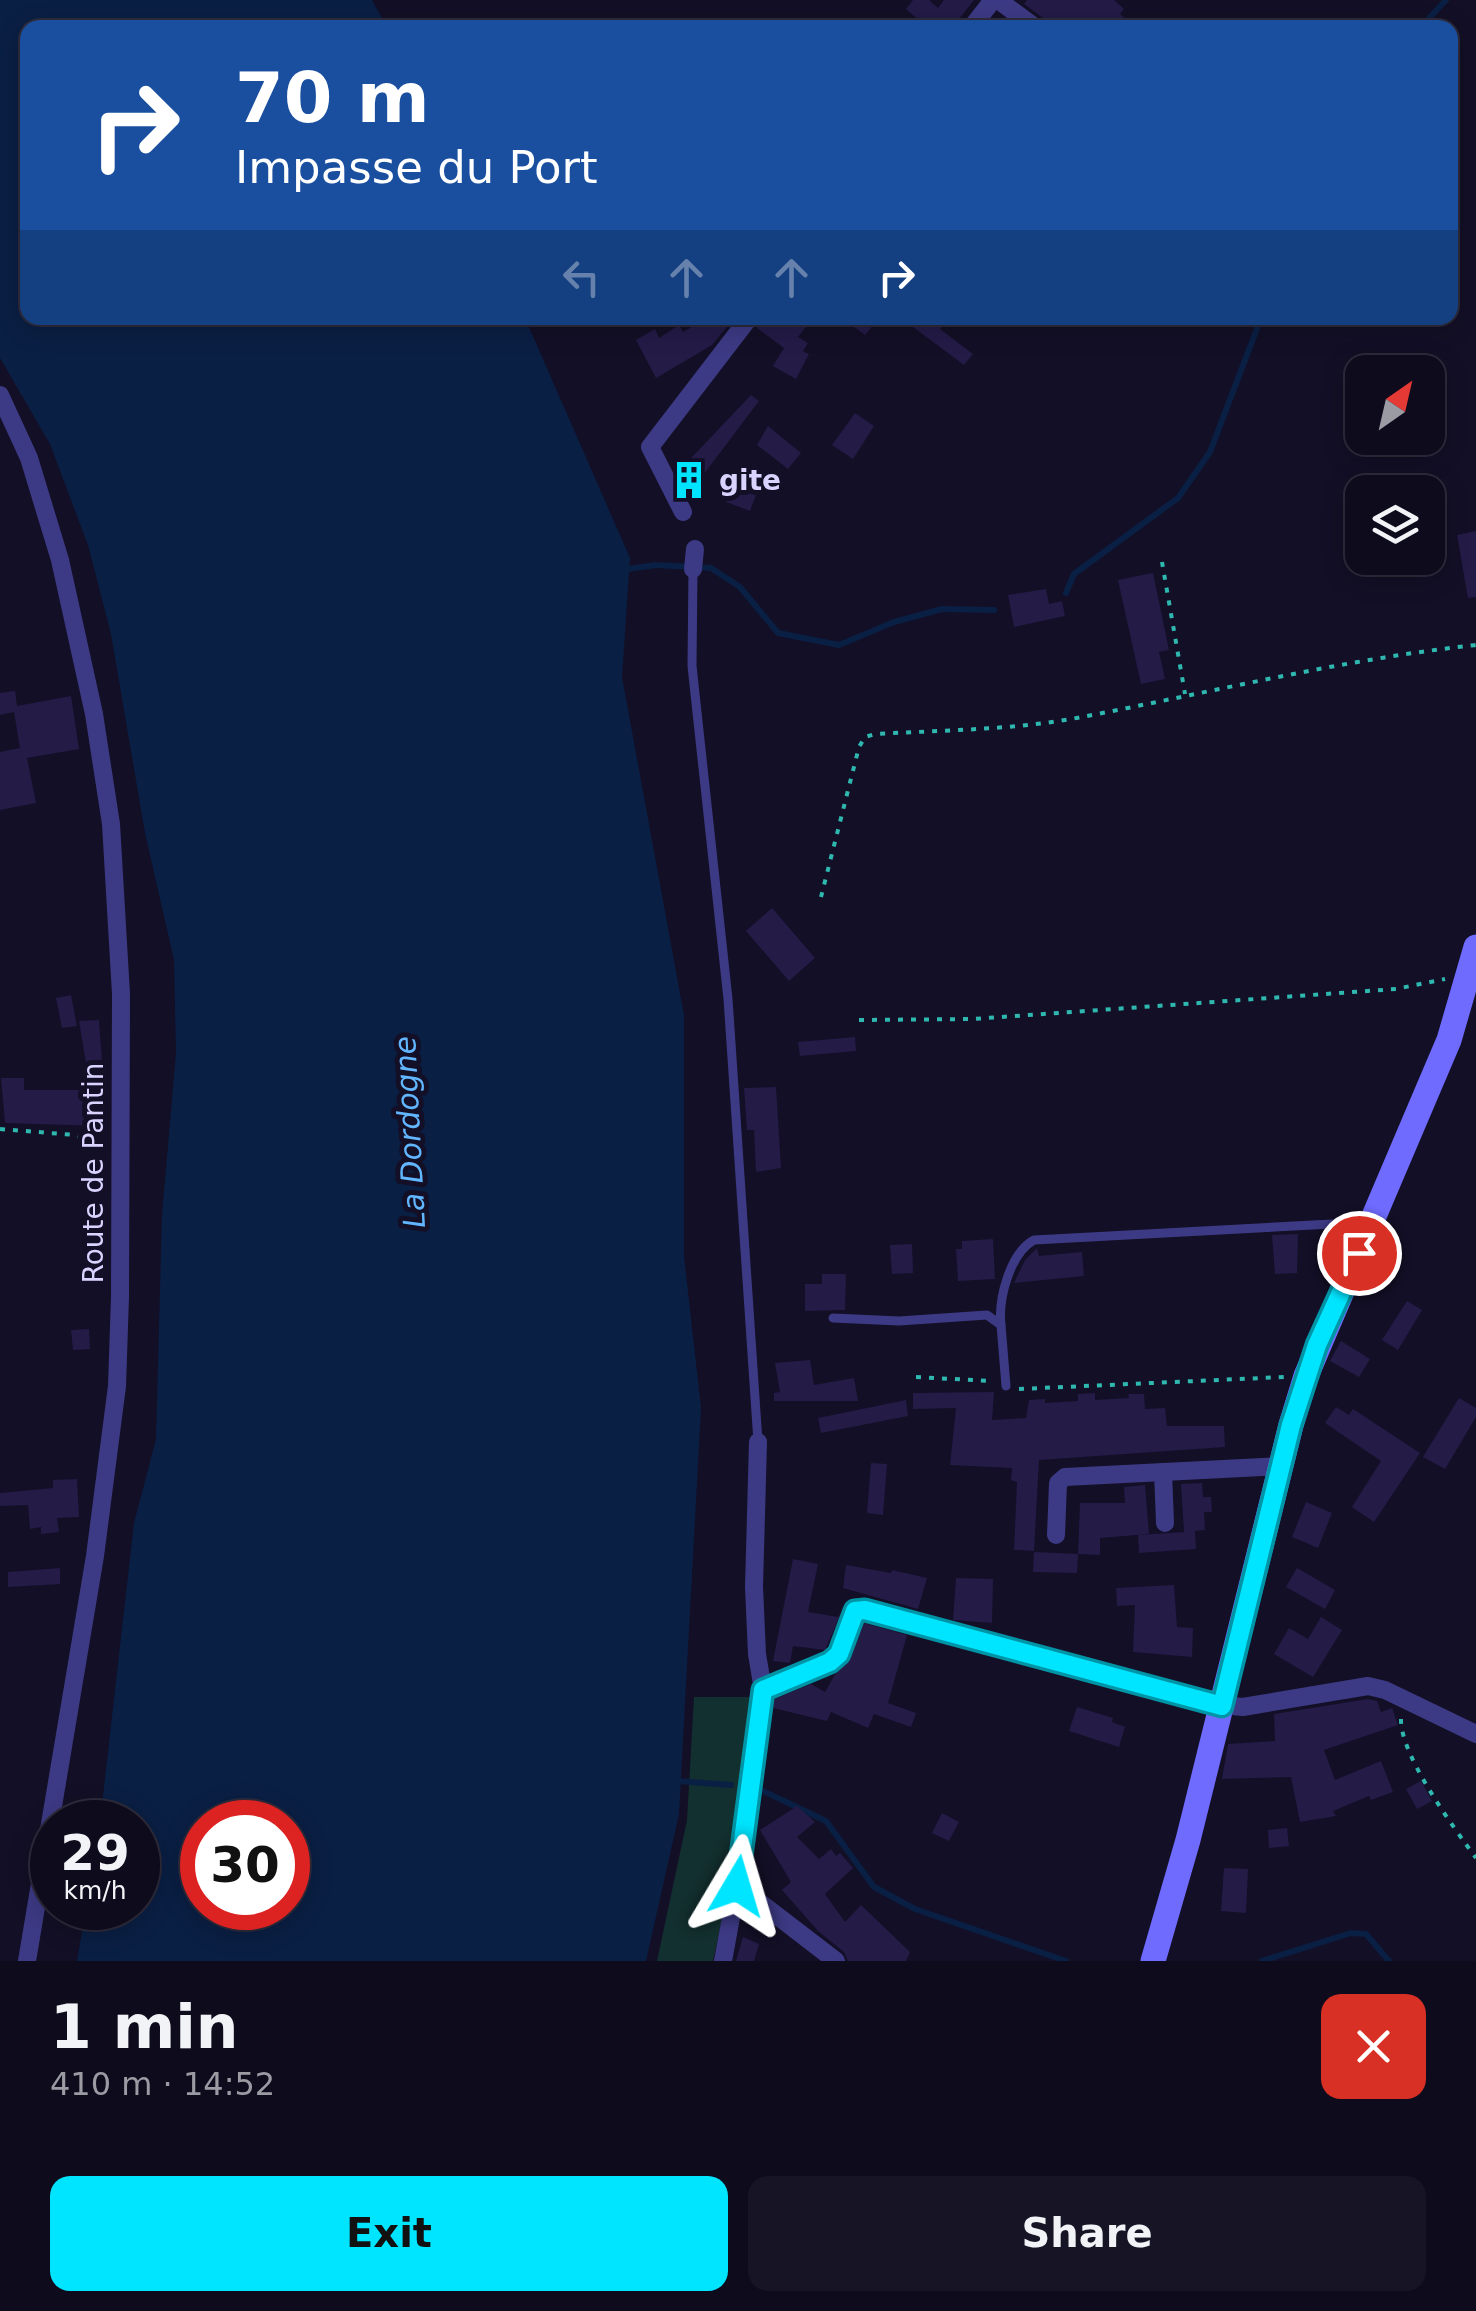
<!DOCTYPE html>
<html lang="en">
<head>
<meta charset="utf-8">
<style>
  :root { --surface:#0e0b1c; --page:#171425; --text:#f1f3f6; --muted:#9b9ba3; --line:#2e2b3b; --accent:#00e5ff }
  body { margin:0; font-family:"DejaVu Sans",sans-serif; background:var(--page); color:var(--text); height:100vh; display:flex; flex-direction:column; font-size:38px; white-space:nowrap }
  * { box-sizing:border-box; margin:0 }
  p { font-size:32px; color:var(--muted) }
  .icon { flex:none; width:55px; height:55px; fill:none; stroke:currentColor; stroke-width:2; stroke-linecap:round; stroke-linejoin:round }
  .map { position:relative; height:1961px; overflow:hidden }
  .sheet { display:flex; flex-direction:column; background:var(--surface); flex:1 }
  .sheet>* { flex:none }
  .banner { position:absolute; left:20px; top:20px; width:1438px; height:305px; border-radius:20px; box-shadow:0 5px 25px #0003,0 0 0 2px var(--line); background:#1a4fa0; color:#fff; overflow:hidden }
  .needle { width:65px; rotate:34deg }
  .controls { position:absolute; left:1345px; top:355px; display:grid; gap:20px }
  .controls a { display:grid; place-items:center; width:100px; height:100px; border-radius:20px; background:var(--surface); box-shadow:0 5px 25px #0003,0 0 0 2px var(--line); font-size:50px }
  .speed { position:absolute; left:30px; top:1800px; display:flex; gap:20px; font-size:50px; font-weight:700; text-align:center }
  .speed>* { display:grid; place-content:center; width:130px; height:130px; border-radius:50%; background:var(--surface); box-shadow:0 5px 25px #0003,0 0 0 2px var(--line); line-height:1 }
  .speed small { font-size:25px; font-weight:400 }
  .speed .limit { border:15px solid #d22; background:#fff; color:#111 }
  .pin { position:absolute; display:grid; place-items:center; width:85px; height:85px; color:#fff; margin:-42px; border:5px solid #fff; border-radius:50%; box-shadow:0 2px 10px #0007 }
  .me { position:absolute; width:110px; margin:-55px; rotate:7deg; stroke-linejoin:round; filter:drop-shadow(0 0 8px #0008) }
  .turn { display:flex; align-items:center; gap:35px; height:210px; padding:0 50px; font-size:45px }
  .turn .icon { width:130px; height:130px; stroke-width:2.5 }
  .turn b { display:block; font-size:70px; line-height:85px }
  .lanes { display:flex; align-items:center; height:95px; padding:0 50px; background:#0003; justify-content:center; gap:50px; direction:ltr }
  .lanes .off { opacity:.35 }
  .round { display:grid; place-items:center; flex:none; width:105px; height:105px; border-radius:20px; background:var(--page) }
  .summary { display:flex; align-items:center; justify-content:space-between; height:170px; padding:0 50px }
  h1 { font-size:60px; font-weight:600; line-height:75px }
  .button { display:flex; gap:20px; margin-top:auto; padding:20px 50px }
  .button a { flex:1; height:115px; border-radius:20px; background:var(--accent); color:#111; font-size:40px; font-weight:600; line-height:115px; text-align:center }
  .button a+a { background:var(--page); color:var(--text) }
  .map>svg:first-child { display:block }
  .green { fill:#12302f }
  .water { fill:#0a1f44; fill-rule:evenodd }
  .lines { fill:none; stroke-linecap:round; stroke-linejoin:round }
  .stream { stroke:#0a1f44; stroke-width:6 }
  .building { fill:#241b47 }
  .path { stroke:#2fb8b0; stroke-width:4; stroke-dasharray:5 8; stroke-linecap:butt }
  .lane { stroke:#3d3a85; stroke-width:9 }
  .street { stroke:#3d3a85; stroke-width:18 }
  .secondary { stroke:#6f6bff; stroke-width:25 }
  .route-casing { stroke:#0095a6; stroke-width:25 }
  .route { stroke:#00e5ff; stroke-width:18 }
  .labels { text-anchor:middle; stroke-width:10; stroke-linejoin:round; paint-order:stroke }
  .poi-label { font-size:28px; font-weight:bold; fill:#d9d4ff; stroke:#130f26; text-anchor:start }
  .street-label { font-size:28px; fill:#d9d4ff; stroke:#130f26 }
  .water-label { font-size:30px; font-style:italic; fill:#62b6ff; stroke:#130f26 }
</style>
</head>
<body>
<div class="map">
<svg width="1476" height="1961" viewBox="0 0 1476 1961">
  <rect width="100%" height="100%" fill="#130f26"/>
  <!-- green -->
  <path class="green" d="M694 1697H752L734 1861 713 1961H657L687 1820Z"/>
  <!-- water -->
  <path class="water" d="M0 0H372L387 27 28 28V318H525L630 558 622 677 684 1015V1256L701 1408 679 1814 646 1961H77L86 1908H138V1822H100L134 1523 156 1439 162 1215 176 1053 174 960 145 833 111 634 88 545 50 444 0 358ZM202 1822H288V1908H202Z"/>
  <g class="lines">
    <!-- stream -->
    <g class="stream">
      <path d="M1420 28 1446 0"/>
      <path d="M621 570 656 565 711 568 740 587 778 633 839 645 894 622 942 609 994 610"/>
      <path d="M1066 593 1074 574 1178 498 1210 452 1261 318"/>
      <path d="M677 1781 731 1785"/>
      <path d="M763 1791 826 1821 874 1887 915 1909 1066 1961"/>
      <path d="M1262 1961 1351 1933 1366 1934 1389 1961"/>
    </g>
  </g>
  <!-- building -->
  <g class="building">
    <path d="M913 0H929L938 8 944 0H974L952 28H928L906 9Z"/>
    <path d="M1027 0H1114L1124 9 1120 14 1137 28H1048L1043 18 1024 4Z"/>
    <path d="M707 318H734L712 345 656 378 636 340 655 329 659 338 679 325 683 332Z"/>
    <path d="M761 318H813L798 337 808 343 803 351 809 354 796 379 773 366 784 348 757 328Z"/>
    <path d="M842 318H879L865 335Z"/>
    <path d="M901 318H949L940 329 973 354 964 365Z"/>
    <path d="M751 395 759 401 688 495 677 473Z"/>
    <path d="M855 413 874 426 853 459 832 445Z"/>
    <path d="M768 426 801 453 788 469 757 445Z"/>
    <path d="M735 478 750 484 746 491 756 495 750 511 726 502Z"/>
    <path d="M1476 531V597L1468 598 1457 535Z"/>
    <path d="M1153 573 1169 650 1159 652 1165 679 1141 684 1118 580Z"/>
    <path d="M1046 589 1049 604 1062 601 1065 616 1014 627 1008 595Z"/>
    <path d="M15 691 17 706 71 696 79 749 27 758 36 803 0 810V752L20 748 14 712 0 715V693Z"/>
    <path d="M772 908 815 958 789 981 746 931Z"/>
    <path d="M71 995 77 1026 62 1028 56 998Z"/>
    <path d="M99 1020 103 1076 101 1126 5 1123 1 1078H24V1090H82L83 1074 88 1075 79 1021Z"/>
    <path d="M855 1037 856 1051 800 1056 798 1042Z"/>
    <path d="M776 1087 781 1168 756 1172 754 1130H747L744 1088Z"/>
    <path d="M1298 1234 1297 1273 1275 1274 1272 1235Z"/>
    <path d="M993 1239 995 1279 958 1281 956 1249H962V1241Z"/>
    <path d="M912 1244 913 1273 892 1274 890 1245Z"/>
    <path d="M1037 1248 1039 1256 1082 1252 1084 1276 1014 1283 1025 1260Z"/>
    <path d="M822 1274H846L845 1310 805 1311V1284H822Z"/>
    <path d="M1407 1301 1422 1310 1398 1350 1382 1340Z"/>
    <path d="M89 1329 90 1349 73 1350 71 1330Z"/>
    <path d="M1341 1341 1370 1359 1359 1377 1330 1361Z"/>
    <path d="M810 1360 814 1385 854 1378 858 1401H774V1393L780 1392 775 1363Z"/>
    <path d="M994 1392 992 1420 1026 1418 1029 1400 1045 1399V1403L1078 1401V1394L1095 1393V1400L1129 1398 1128 1394H1144L1145 1409 1165 1408 1167 1426H1224L1225 1447 1039 1460 1034 1551 1014 1550 1017 1482 1011 1480 1012 1468 950 1465 956 1408 913 1409V1393Z"/>
    <path d="M1459 1398 1476 1408V1417L1445 1469 1423 1457Z"/>
    <path d="M906 1400 908 1416 821 1433 818 1418Z"/>
    <path d="M1336 1407 1349 1415 1353 1409 1420 1453 1374 1522 1352 1507 1381 1461 1325 1423Z"/>
    <path d="M871 1463 887 1464 883 1515 867 1513Z"/>
    <path d="M77 1479 79 1517 57 1518 59 1532 41 1534V1527L30 1529 28 1505 0 1506V1493L53 1488V1480Z"/>
    <path d="M1202 1483 1203 1497H1211L1212 1512H1204L1205 1530 1195 1531 1196 1549 1139 1553 1138 1535 1184 1532 1181 1484Z"/>
    <path d="M1145 1485 1149 1534 1100 1538V1555L1078 1554 1077 1573 1033 1572 1034 1552 1078 1554 1080 1503H1125L1124 1487Z"/>
    <path d="M1306 1502 1332 1513 1318 1548 1292 1537Z"/>
    <path d="M793 1559 818 1564 808 1612 838 1617 841 1613 825 1650 793 1646 790 1663 773 1661Z"/>
    <path d="M846 1565 891 1573 892 1570 927 1578 918 1609 843 1588Z"/>
    <path d="M60 1568V1584L8 1587V1572Z"/>
    <path d="M1297 1568 1335 1590 1325 1609 1286 1587Z"/>
    <path d="M956 1578 993 1579 992 1623 953 1620Z"/>
    <path d="M1174 1585 1177 1627 1193 1628 1192 1657 1133 1652 1135 1605 1117 1606 1116 1588Z"/>
    <path d="M1321 1617 1342 1630 1313 1677 1274 1654 1289 1628 1308 1639Z"/>
    <path d="M864 1623 907 1635 888 1703 916 1713 911 1727 874 1714 868 1728 831 1712 827 1721 773 1708 774 1699 811 1684 825 1692 836 1673 850 1659Z"/>
    <path d="M1368 1699 1377 1701 1381 1712 1392 1708 1398 1725 1324 1750 1335 1780 1381 1761 1393 1792 1371 1800 1369 1796 1333 1811 1336 1816 1300 1822 1291 1777 1222 1779 1228 1744 1275 1741 1274 1714Z"/>
    <path d="M1077 1707 1113 1718 1112 1722 1125 1727 1119 1747 1069 1731Z"/>
    <path d="M1421 1781 1432 1801 1417 1809 1406 1789Z"/>
    <path d="M797 1806 815 1822 797 1837 819 1859 831 1849 836 1856 840 1853 853 1868 825 1894 845 1922 861 1905 910 1952 906 1961H848L844 1952 818 1931 782 1890 791 1882 760 1830Z"/>
    <path d="M942 1813 959 1822 949 1841 932 1833Z"/>
    <path d="M1287 1828 1289 1846 1269 1848 1268 1830Z"/>
    <path d="M1224 1868 1248 1869 1246 1913 1221 1911Z"/>
    <path d="M743 1937 759 1944 754 1961H736Z"/>
  </g>
  <g class="lines">
    <!-- path -->
    <g class="path">
      <path d="M1162 562 1185 694"/>
      <path d="M821 897 859 747 865 737 875 734C946 730 1018 730 1087 716 1217 691 1345 659 1476 645"/>
      <path d="M859 1020 973 1019 1396 989 1445 979"/>
      <path d="M0 1129 75 1135 103 1147"/>
      <path d="M916 1377 991 1381"/>
      <path d="M1019 1389 1284 1377"/>
      <path d="M1401 1719C1400 1755 1454 1828 1476 1858"/>
    </g>
    <!-- lane -->
    <g class="lane">
      <path d="M693 569 692 666 728 999 758 1442"/>
      <path d="M833 1318 899 1321 987 1315 1001 1325 1006 1386"/>
      <path d="M1001 1325C998 1299 1010 1253 1034 1240L1370 1222"/>
    </g>
    <!-- street -->
    <g class="street">
      <path d="M998 0 1036 28"/>
      <path d="M971 28 993 0"/>
      <path d="M0 395 29 458 60 560 94 714 111 824 121 994 120 1297 117 1386 95 1556 27 1961"/>
      <path d="M683 512 650 447 749 318"/>
      <path d="M693 569 695 549"/>
      <path d="M1163 1472 1165 1523"/>
      <path d="M1056 1535 1058 1483 1065 1477 1281 1466"/>
      <path d="M763 1690 830 1662 839 1654 855 1611 865 1610 1221 1705 1243 1707 1368 1686 1385 1690 1476 1734"/>
      <path d="M737 1885 836 1961"/>
      <path d="M723 1961 737 1885 763 1690 757 1654 754 1587 758 1442"/>
    </g>
    <!-- secondary -->
    <path class="secondary" d="M1153 1961 1188 1840 1291 1425 1306 1376 1449 1040 1476 947"/>
  </g>
  <g class="lines">
    <!-- route casing -->
    <g class="route-casing">
      <path id="route" d="M737 1886 763 1690 830 1662 839 1654 855 1611 865 1610 1222 1706 1291 1425 1317 1345 1359 1253"/>
    </g>
    <!-- route -->
    <use href="#route" class="route"/>
  </g>
  <!-- icons -->
  <defs>
    <g id="building-bare" transform="scale(3)"><path d="M-4-6H4V6H1V3H-1V6H-4ZM-2.5-4.3h1.7v1.8h-1.7ZM.8-4.3h1.7v1.8H.8ZM-2.5-1h1.7V.8h-1.7ZM.8-1h1.7V.8H.8Z" fill="#00e5ff" stroke="#130f26" stroke-width="2.5" paint-order="stroke"/></g>
  </defs>
  <g fill-rule="evenodd">
    <use href="#building-bare" x="689" y="480"/>
  </g>
  <g class="labels">
    <!-- poi labels -->
    <g class="poi-label">
      <text x="719" y="490">gite</text>
    </g>
    <!-- street labels -->
    <g class="street-label">
      <text transform="translate(93 1173) rotate(-90)" y="10">Route de Pantin</text>
    </g>
    <!-- water labels -->
    <g class="water-label">
      <text transform="translate(410 1132) rotate(-93)" y="10">La Dordogne</text>
    </g>
  </g>
</svg>
<div class="controls">
<a><svg class="needle" viewBox="-14 -14 28 28"><path d="M0-13l5 13h-10z" fill="#e53935"/><path d="M0 13l5-13h-10z" fill="#9b9ba3"/></svg></a>
<a><svg class="icon" aria-label="layers" viewBox="0 0 24 24"><path d="M12 4l9 5-9 5-9-5zM3 14l9 5 9-5"/></svg></a>
</div>
<div class="speed"><div>29<small>km/h</small></div><div class="limit">30</div></div>
<div class="pin" style="left:1359px;top:1253px;background:#d93025"><svg class="icon" aria-label="arrive" viewBox="0 0 24 24"><path d="M6 21V4h12l-3 4 3 4H6"/></svg></div>
<svg class="me" style="left:737px;top:1886px" viewBox="-20 -20 40 40"><path d="M0-17L14 15 0 8-14 15z" fill="#00e5ff" stroke="#fff" stroke-width="4"/></svg>
<div class="banner">
<div class="turn"><svg class="icon" aria-label="right" viewBox="0 0 24 24"><path d="M7 20v-9h11M14 6l5 5-5 5"/></svg><div><b>70 m</b>Impasse du Port</div></div>
<div class="lanes"><svg class="icon off" aria-label="left" viewBox="0 0 24 24"><path d="M17 20v-9H6M10 6l-5 5 5 5"/></svg><svg class="icon off" aria-label="ahead" viewBox="0 0 24 24"><path d="M12 20V5M6 11l6-6 6 6"/></svg><svg class="icon off" aria-label="ahead" viewBox="0 0 24 24"><path d="M12 20V5M6 11l6-6 6 6"/></svg><svg class="icon" aria-label="right" viewBox="0 0 24 24"><path d="M7 20v-9h11M14 6l5 5-5 5"/></svg></div>
</div>
</div>
<section class="sheet">
<div class="summary"><div><h1>1 min</h1><p>410 m · 14:52</p></div><a class="round" style="background:#d93025;color:#fff"><svg class="icon" aria-label="close" viewBox="0 0 24 24"><path d="M6 6l12 12M18 6L6 18"/></svg></a></div>
<div class="button"><a>Exit</a><a>Share</a></div>
</section>
</body>
</html>
